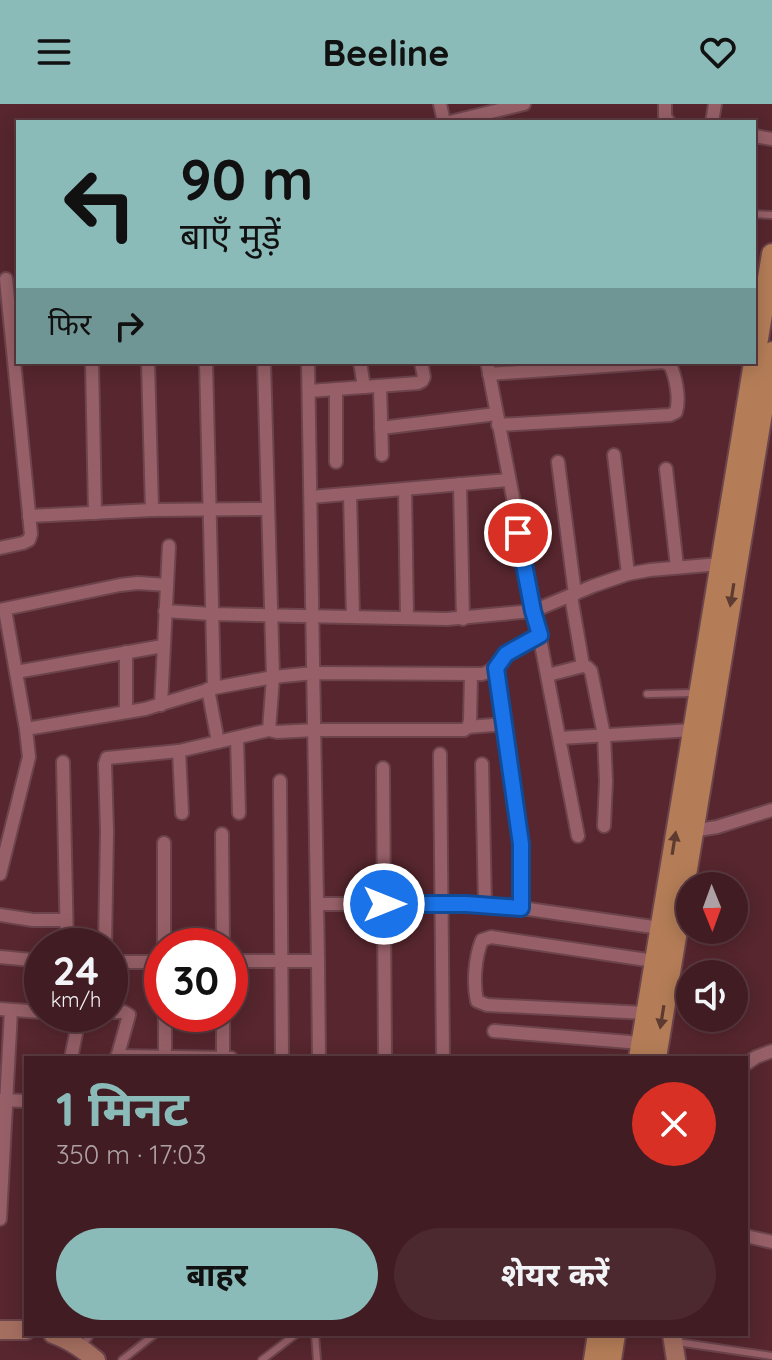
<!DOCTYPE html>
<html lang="hi">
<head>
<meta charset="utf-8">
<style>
  :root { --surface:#411c22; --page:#4c292f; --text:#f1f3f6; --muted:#aea1a5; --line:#5a3a40; --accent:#8bbbb9 }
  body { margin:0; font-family:Quicksand,"Noto Sans Devanagari",sans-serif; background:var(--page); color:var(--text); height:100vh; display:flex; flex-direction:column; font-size:30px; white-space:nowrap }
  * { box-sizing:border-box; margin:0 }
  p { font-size:26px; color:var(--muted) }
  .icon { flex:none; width:44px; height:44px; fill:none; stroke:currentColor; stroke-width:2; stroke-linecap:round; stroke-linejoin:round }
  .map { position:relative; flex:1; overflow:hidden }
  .details { position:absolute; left:24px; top:952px; width:724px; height:280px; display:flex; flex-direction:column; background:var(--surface); border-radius:0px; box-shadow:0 4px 20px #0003,0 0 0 2px var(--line) }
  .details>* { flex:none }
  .banner { position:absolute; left:16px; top:16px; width:740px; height:244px; border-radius:0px; box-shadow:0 4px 20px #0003,0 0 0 2px var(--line); background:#8bbbb9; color:#111; overflow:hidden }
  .needle { width:52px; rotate:179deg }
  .fabs { position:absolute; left:676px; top:768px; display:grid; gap:16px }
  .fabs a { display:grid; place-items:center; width:72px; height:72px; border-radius:50%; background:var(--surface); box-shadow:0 4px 20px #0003,0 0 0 2px var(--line); font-size:40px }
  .speed { position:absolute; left:24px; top:824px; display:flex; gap:16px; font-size:40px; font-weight:700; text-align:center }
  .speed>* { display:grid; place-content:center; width:104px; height:104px; border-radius:50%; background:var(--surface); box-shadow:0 4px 20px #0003,0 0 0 2px var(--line); line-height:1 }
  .speed small { font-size:20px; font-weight:400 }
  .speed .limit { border:12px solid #d22; background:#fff; color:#111 }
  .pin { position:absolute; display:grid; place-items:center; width:68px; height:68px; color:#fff; margin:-34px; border:4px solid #fff; border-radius:50%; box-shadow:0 2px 8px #0007 }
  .me { position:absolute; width:88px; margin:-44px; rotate:90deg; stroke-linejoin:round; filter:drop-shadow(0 0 6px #0008) }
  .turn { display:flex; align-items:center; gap:28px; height:168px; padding:0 32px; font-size:36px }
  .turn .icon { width:104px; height:104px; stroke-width:2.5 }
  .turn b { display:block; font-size:56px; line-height:68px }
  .then { display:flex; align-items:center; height:76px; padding:0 32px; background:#0003; gap:16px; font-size:30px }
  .round { display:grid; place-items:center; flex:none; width:84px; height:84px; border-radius:42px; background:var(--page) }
  .overview { display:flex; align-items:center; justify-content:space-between; height:136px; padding:0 32px }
  h1 { font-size:48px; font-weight:700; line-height:60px; color:var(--accent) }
  .cta { display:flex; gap:16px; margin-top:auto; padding:16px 32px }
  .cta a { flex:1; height:92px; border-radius:48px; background:var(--accent); color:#111; font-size:32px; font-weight:700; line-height:92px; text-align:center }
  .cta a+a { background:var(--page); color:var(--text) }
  header { display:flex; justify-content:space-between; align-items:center; height:104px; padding:0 32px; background:var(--accent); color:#111; font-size:36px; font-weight:700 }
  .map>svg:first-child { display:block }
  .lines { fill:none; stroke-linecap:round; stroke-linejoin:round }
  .lane-casing { stroke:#6d444c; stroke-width:10 }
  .street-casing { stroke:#6d444c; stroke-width:16 }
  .secondary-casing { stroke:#6d444c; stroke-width:22 }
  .primary-casing { stroke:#6d444c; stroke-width:24 }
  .lane { stroke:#976068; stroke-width:6 }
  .street { stroke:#976068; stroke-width:12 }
  .secondary { stroke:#a56f60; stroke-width:18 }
  .primary { stroke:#b47d57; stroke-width:20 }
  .oneway { fill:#5d3b30 }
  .route-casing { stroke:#114b97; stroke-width:20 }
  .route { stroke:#1a73e8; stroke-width:14 }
</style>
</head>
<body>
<header><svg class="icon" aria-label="menu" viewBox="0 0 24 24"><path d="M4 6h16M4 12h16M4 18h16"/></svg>Beeline<svg class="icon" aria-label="heart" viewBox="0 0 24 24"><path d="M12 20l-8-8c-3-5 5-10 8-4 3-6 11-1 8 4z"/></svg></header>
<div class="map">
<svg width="772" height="1256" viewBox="0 0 772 1256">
  <rect width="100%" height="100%" fill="#57262e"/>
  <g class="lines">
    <!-- lane casing -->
    <g class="lane-casing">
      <g id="lane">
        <path d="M754 110 772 111"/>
        <path d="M647 590 695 589"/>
        <path d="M315 1230 317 1256"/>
        <path d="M677 1238 772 1252"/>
        <path d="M83 1241 91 1230"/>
        <path d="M122 1256 155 1230"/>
        <path d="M262 1256 296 1230"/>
      </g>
    </g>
    <!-- street casing -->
    <g class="street-casing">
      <g id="street">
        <path d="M440 0 444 18"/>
        <path d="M665 0V13L669 18"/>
        <path d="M450 18 524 0"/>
        <path d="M712 18 715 0"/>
        <path d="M754 32 772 35"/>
        <path d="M92 258 95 409"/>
        <path d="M148 258 152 406"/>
        <path d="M206 258 214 584"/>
        <path d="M264 258 273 573 269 626"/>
        <path d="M308 258 318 857"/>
        <path d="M360 258 364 283"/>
        <path d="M487 258C516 417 548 574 578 732"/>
        <path d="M489 270 663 258 670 261C676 273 680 295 676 308L670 311 498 321"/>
        <path d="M380 282 382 351"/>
        <path d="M336 285V358"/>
        <path d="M309 287 418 279 422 277 424 273 421 258"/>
        <path d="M381 324 496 310"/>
        <path d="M614 351 628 470"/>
        <path d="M558 358 575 490"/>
        <path d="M666 365 677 463"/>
        <path d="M460 380 463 515"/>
        <path d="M405 385 407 514"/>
        <path d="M350 390 353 513"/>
        <path d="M311 393 508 376"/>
        <path d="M29 412 152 406 268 405"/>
        <path d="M0 444 23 439 29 436 31 430 6 175"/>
        <path d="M571 492 583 562"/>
        <path d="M0 506 120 481 138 479 167 481"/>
        <path d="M165 507 211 510 447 515 533 507 593 482 628 470 650 466 720 460"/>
        <path d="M496 564 521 740V804"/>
        <path d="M16 568 163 542"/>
        <path d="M548 571 583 562 587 563 591 567 604 631 606 677 604 722"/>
        <path d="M208 585 218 638"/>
        <path d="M161 601 169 442"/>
        <path d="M126 608V548"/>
        <path d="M468 623 493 621"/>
        <path d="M26 625 145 605 214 584 273 573 314 569 482 570C495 567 496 559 506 550 515 542 529 537 540 531"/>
        <path d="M237 634 239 709"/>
        <path d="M560 634 693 626"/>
        <path d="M179 647 182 709"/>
        <path d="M440 650 443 954"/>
        <path d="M63 658 67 842"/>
        <path d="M482 660 485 801"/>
        <path d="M383 664 385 954"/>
        <path d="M280 677 282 954"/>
        <path d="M692 727 717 723 772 706"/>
        <path d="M222 730 223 842"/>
        <path d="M0 770 29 653 26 625 5 506"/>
        <path d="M318 800H466L521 804 660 824"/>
        <path d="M0 811 33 816H66"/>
        <path d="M105 842 107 727 105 660 107 654 179 647 269 626 277 628 315 626H464L468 623 470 617 471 570"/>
        <path d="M164 842V739"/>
        <path d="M0 853 42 857"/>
        <path d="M230 857H318L319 954"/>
        <path d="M110 858H162"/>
        <path d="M0 905 42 908"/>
        <path d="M110 908H124L129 911 117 954"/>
        <path d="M646 909 487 901 477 897C473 879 475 853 482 836L491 833 654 857"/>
        <path d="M165 910V954"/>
        <path d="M494 927 641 939"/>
        <path d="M117 952 231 954"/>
        <path d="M71 954 80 910"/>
        <path d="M223 954V910"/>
        <path d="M746 960 756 953 772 947"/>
        <path d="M0 996 26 997"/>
        <path d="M0 1115 11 906"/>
        <path d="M746 1132 772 1138"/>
      </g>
    </g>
    <!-- secondary casing -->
    <g class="secondary-casing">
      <g id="secondary">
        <path d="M0 1226H26"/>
        <path d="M53 1230C70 1236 83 1245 96 1256"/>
        <path d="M672 1230 676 1256"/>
      </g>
    </g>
    <!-- primary casing -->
    <g class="primary-casing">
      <g id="primary">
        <path d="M639 954 772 150"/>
        <path d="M656 954 772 248"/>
        <path d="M594 1256 598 1230"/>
        <path d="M611 1256 615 1230"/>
      </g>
    </g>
    <!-- lane -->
    <use href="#lane" class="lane"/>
    <!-- street -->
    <use href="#street" class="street"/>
    <!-- secondary -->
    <use href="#secondary" class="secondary"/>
    <!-- primary -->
    <use href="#primary" class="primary"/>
  </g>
  <!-- one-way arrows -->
  <defs><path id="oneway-solid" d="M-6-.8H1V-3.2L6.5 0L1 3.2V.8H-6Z" transform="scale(2)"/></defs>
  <g class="oneway">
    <use href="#oneway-solid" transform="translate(732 491) rotate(99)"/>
    <use href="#oneway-solid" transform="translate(674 739) rotate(-81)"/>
    <use href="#oneway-solid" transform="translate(662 913) rotate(99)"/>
  </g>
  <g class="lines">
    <!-- route casing -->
    <g class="route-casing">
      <path id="route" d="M384 800H466L521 804V740L496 564 506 550 540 531 533 507 518 429"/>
    </g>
    <!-- route -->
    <use href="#route" class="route"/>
  </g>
</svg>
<div class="fabs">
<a><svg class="needle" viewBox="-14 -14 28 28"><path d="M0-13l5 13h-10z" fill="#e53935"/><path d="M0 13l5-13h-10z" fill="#aea1a5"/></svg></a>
<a><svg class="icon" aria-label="sound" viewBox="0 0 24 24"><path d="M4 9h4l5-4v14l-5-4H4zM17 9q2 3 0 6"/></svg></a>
</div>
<div class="speed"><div>24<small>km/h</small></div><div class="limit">30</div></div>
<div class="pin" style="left:518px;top:429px;background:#d93025"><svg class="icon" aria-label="arrive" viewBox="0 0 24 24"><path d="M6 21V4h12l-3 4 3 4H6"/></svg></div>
<svg class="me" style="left:384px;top:800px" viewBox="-20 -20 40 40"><circle r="17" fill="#1a73e8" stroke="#fff" stroke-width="3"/><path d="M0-11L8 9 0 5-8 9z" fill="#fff"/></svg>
<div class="banner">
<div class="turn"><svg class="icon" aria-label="left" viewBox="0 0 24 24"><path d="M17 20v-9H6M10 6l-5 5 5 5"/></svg><div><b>90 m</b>बाएँ मुड़ें</div></div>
<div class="then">फिर<svg class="icon" aria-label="right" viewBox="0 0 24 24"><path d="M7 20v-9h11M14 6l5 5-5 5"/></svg></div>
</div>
<section class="details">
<div class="overview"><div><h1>1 मिनट</h1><p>350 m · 17:03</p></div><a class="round" style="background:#d93025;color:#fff"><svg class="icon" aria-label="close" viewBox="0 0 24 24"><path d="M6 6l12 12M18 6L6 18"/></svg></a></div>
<div class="cta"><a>बाहर</a><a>शेयर करें</a></div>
</section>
</div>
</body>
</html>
